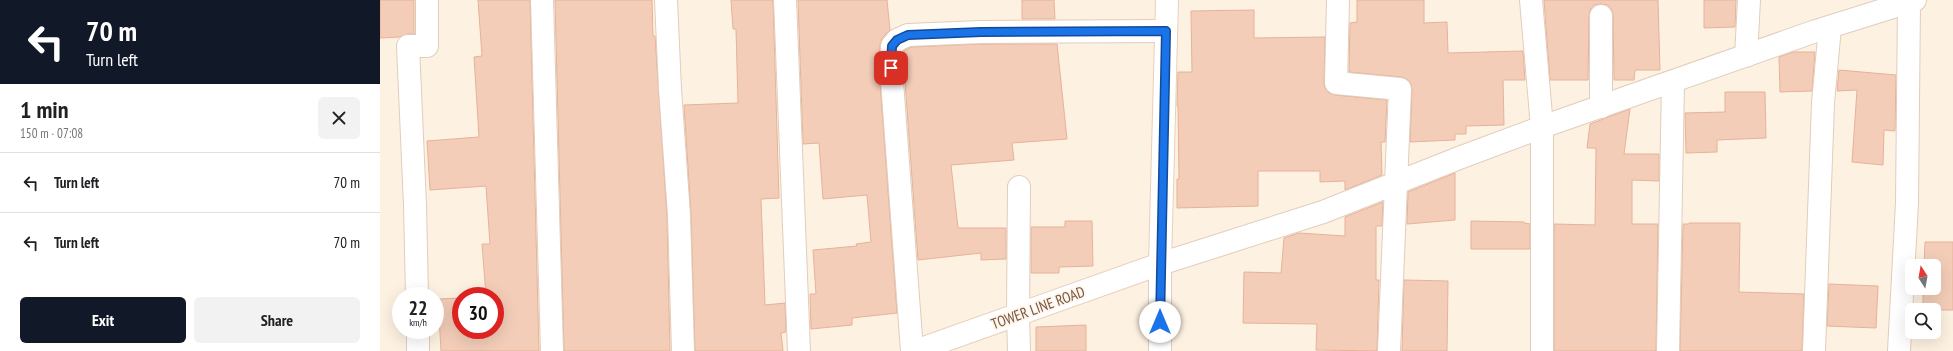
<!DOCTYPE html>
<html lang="en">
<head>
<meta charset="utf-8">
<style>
  :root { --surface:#fff; --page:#f2f2f2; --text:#202124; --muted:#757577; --line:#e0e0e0; --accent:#111827 }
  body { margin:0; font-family:"PT Sans Narrow",sans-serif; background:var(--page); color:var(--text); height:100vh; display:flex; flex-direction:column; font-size:15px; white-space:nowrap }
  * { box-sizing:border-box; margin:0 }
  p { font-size:13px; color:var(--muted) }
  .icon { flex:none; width:22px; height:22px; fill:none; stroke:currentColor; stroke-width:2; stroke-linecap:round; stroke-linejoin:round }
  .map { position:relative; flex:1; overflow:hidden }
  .side { display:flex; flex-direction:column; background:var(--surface); width:380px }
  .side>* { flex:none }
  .guide { background:#111827; color:#fff; overflow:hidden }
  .needle { width:26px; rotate:349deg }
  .fabs { position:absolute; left:1525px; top:259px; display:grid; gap:8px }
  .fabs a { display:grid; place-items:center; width:36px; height:36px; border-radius:6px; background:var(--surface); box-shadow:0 4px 16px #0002; font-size:20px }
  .speed { position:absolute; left:12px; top:287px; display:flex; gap:8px; font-size:20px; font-weight:700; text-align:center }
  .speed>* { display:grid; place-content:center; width:52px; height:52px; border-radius:50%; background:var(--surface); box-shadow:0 4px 16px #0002; line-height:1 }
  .speed small { font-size:10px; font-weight:400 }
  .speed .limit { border:6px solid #d22; background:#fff; color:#111 }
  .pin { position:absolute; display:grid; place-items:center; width:34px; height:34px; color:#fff; margin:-17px; border-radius:8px; box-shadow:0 2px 6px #0006 }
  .me { position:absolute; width:44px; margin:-22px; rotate:0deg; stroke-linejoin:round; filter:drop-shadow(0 0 3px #0008) }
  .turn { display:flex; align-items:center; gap:14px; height:84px; padding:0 20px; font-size:18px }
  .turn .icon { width:52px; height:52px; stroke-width:2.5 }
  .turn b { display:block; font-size:28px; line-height:34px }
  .round { display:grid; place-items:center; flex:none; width:42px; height:42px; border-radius:6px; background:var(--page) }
  .summary { display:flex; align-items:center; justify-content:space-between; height:68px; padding:0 20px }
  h1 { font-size:24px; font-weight:700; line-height:30px }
  .primary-button { display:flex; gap:8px; margin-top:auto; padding:8px 20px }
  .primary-button a { flex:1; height:46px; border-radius:6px; background:var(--accent); color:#fff; font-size:16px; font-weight:700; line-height:46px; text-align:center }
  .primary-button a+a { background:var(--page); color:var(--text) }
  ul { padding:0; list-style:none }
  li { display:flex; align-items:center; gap:12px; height:60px; padding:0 20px; border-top:1px solid var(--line) }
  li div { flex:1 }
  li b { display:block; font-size:15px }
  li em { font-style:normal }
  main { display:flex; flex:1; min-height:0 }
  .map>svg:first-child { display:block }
  .building { fill:#f3cdb8; stroke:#e7b298 }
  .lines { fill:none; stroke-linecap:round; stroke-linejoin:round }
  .street-casing { stroke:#e1cdbd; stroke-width:24 }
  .secondary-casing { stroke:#e9cfbd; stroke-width:24 }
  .street { stroke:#fff; stroke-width:22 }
  .secondary { stroke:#fff; stroke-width:22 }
  .route-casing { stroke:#114b97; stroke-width:10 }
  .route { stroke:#1a73e8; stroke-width:7 }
  .labels { text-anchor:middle; stroke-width:3.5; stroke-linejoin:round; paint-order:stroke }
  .street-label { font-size:15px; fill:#755647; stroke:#fff5e8 }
</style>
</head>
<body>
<main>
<section class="side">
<div class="guide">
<div class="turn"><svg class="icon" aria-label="left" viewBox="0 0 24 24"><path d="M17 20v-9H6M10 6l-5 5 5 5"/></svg><div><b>70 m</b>Turn left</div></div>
</div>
<div class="summary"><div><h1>1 min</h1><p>150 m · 07:08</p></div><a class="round"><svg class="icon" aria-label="close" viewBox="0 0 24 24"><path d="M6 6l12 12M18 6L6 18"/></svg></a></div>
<ul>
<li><svg class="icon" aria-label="left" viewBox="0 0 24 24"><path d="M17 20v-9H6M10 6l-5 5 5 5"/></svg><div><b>Turn left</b></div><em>70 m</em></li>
<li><svg class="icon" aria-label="left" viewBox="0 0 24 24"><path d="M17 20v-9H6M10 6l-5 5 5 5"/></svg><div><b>Turn left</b></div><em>70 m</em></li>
</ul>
<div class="primary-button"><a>Exit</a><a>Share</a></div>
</section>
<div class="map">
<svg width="1573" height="351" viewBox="0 0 1573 351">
  <rect width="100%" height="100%" fill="#fdf1e1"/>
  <!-- building -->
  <g class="building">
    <path d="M0 0H34V34H28L20 37 0 38Z"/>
    <path d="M98 0H150L159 351H61L58 299 81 298V330H115V296H106L102 244H110L106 186 50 190 47 141 99 137 94 57 102 56Z"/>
    <path d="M175 0H272L273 36H275L287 216 290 351H184Z"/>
    <path d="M351 0H393L399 198 381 199 385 305 405 303 406 332 401 333 403 351H315L311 214 304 105 358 103 356 29H353Z"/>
    <path d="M418 0H507L510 30 502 38 500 45 499 69 517 313 472 318V325L431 329 430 294H436L433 250 477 246 476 244 491 242 487 195 443 199 439 143 423 144Z"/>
    <path d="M642 0H674L675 19H642Z"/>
    <path d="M977 0H1044V23L1067 22 1068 53 1143 51 1145 80H1123L1124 125 1086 126V134H1075V140L1030 142 1032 90 1031 84 1027 79 1021 77 969 72 970 23 977 22Z"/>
    <path d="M1164 0H1278L1280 70H1255L1254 80H1234L1233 16 1232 10 1228 5 1221 4 1214 5 1210 10 1209 16 1208 80H1170Z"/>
    <path d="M1324 0H1356L1355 27 1324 28Z"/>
    <path d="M874 10V38L945 37 944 83 945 88 949 93 955 95 1007 100 1005 142H1001L1002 175 965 190V181L940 182V171H878V206L797 208V179H799L798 106H797L798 72H812L811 11Z"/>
    <path d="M601 44H677L687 139 632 143 634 160 571 165 578 228H626V259L601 260V253L538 260 524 68V51L531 47Z"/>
    <path d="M1413 52H1435L1432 91 1400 92 1399 57Z"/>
    <path d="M1459 70 1516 75 1515 131 1504 130 1503 165 1472 162 1477 90 1457 91Z"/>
    <path d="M1345 92H1385L1386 138 1337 140V152L1306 153 1305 113 1345 112Z"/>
    <path d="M1250 109 1244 154H1279V181L1252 180V224H1278L1276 351H1174V224L1215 225 1216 148H1207L1210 124Z"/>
    <path d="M1075 173V220L1027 224 1028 192Z"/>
    <path d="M1003 202 1002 226H996V280H999L997 351 936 350 937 324 863 323 864 272 901 273 904 238 919 233 965 236V217Z"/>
    <path d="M685 221H712L713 266 679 267V273H651V227H685Z"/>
    <path d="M1091 221 1144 222V223L1150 224V249H1091Z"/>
    <path d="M1309 223H1360L1359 292 1424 294 1422 351H1300L1303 224H1309Z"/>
    <path d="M1545 242H1573V310H1543V288H1554V266H1544Z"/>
    <path d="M1024 280 1068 281 1067 351H1022Z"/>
    <path d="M1449 284 1498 286 1496 328 1447 326Z"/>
    <path d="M706 325V351H656V327Z"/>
  </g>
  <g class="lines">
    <!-- street casing -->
    <g class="street-casing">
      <g id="street">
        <path d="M162 0 172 351"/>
        <path d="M286 0 290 89 299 215 303 351"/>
        <path d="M405 0 419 351"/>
        <path d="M958 0 956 83 1020 89 1009 351"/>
        <path d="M1151 0 1162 127V351"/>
        <path d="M1221 16V107"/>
        <path d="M1366 56 1369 0"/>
        <path d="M639 187 638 315 639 351"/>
        <path d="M37 296 35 205 28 46H47V0"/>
        <path d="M38 330V351"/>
        <path d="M532 351 511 68 512 46 517 40 528 35 601 32 786 31"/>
        <path d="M780 351V264L943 212 1079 158 1162 127 1433 32 1535 0"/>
        <path d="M1288 351 1293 82"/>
        <path d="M1434 351 1443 103 1450 27"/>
        <path d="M1519 351 1527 203 1529 2"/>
      </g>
    </g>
    <!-- secondary casing -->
    <g class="secondary-casing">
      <path id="secondary" d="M535 351 780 264 787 0"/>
    </g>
    <!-- street -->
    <use href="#street" class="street"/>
    <!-- secondary -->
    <use href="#secondary" class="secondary"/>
  </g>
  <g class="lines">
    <!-- route casing -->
    <g class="route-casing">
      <path id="route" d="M511 68 512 46 517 40 528 35 601 32 786 31 780 322"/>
    </g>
    <!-- route -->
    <use href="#route" class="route"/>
  </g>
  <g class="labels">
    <!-- street labels -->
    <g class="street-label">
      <text transform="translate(658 308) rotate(-20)" y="5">TOWER LINE ROAD</text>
    </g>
  </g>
</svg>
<div class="fabs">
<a><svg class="needle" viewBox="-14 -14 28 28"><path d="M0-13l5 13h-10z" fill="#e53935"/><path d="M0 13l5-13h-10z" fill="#757577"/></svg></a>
<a><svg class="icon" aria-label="search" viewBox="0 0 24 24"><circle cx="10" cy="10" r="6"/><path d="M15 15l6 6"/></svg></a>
</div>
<div class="speed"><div>22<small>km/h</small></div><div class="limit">30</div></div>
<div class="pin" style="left:511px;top:68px;background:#d93025"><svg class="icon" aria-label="arrive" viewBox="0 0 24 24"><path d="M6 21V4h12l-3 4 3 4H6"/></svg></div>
<svg class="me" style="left:780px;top:322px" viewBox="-20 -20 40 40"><circle r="19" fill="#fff"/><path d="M0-13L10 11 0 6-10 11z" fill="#1a73e8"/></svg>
</div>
</main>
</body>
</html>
